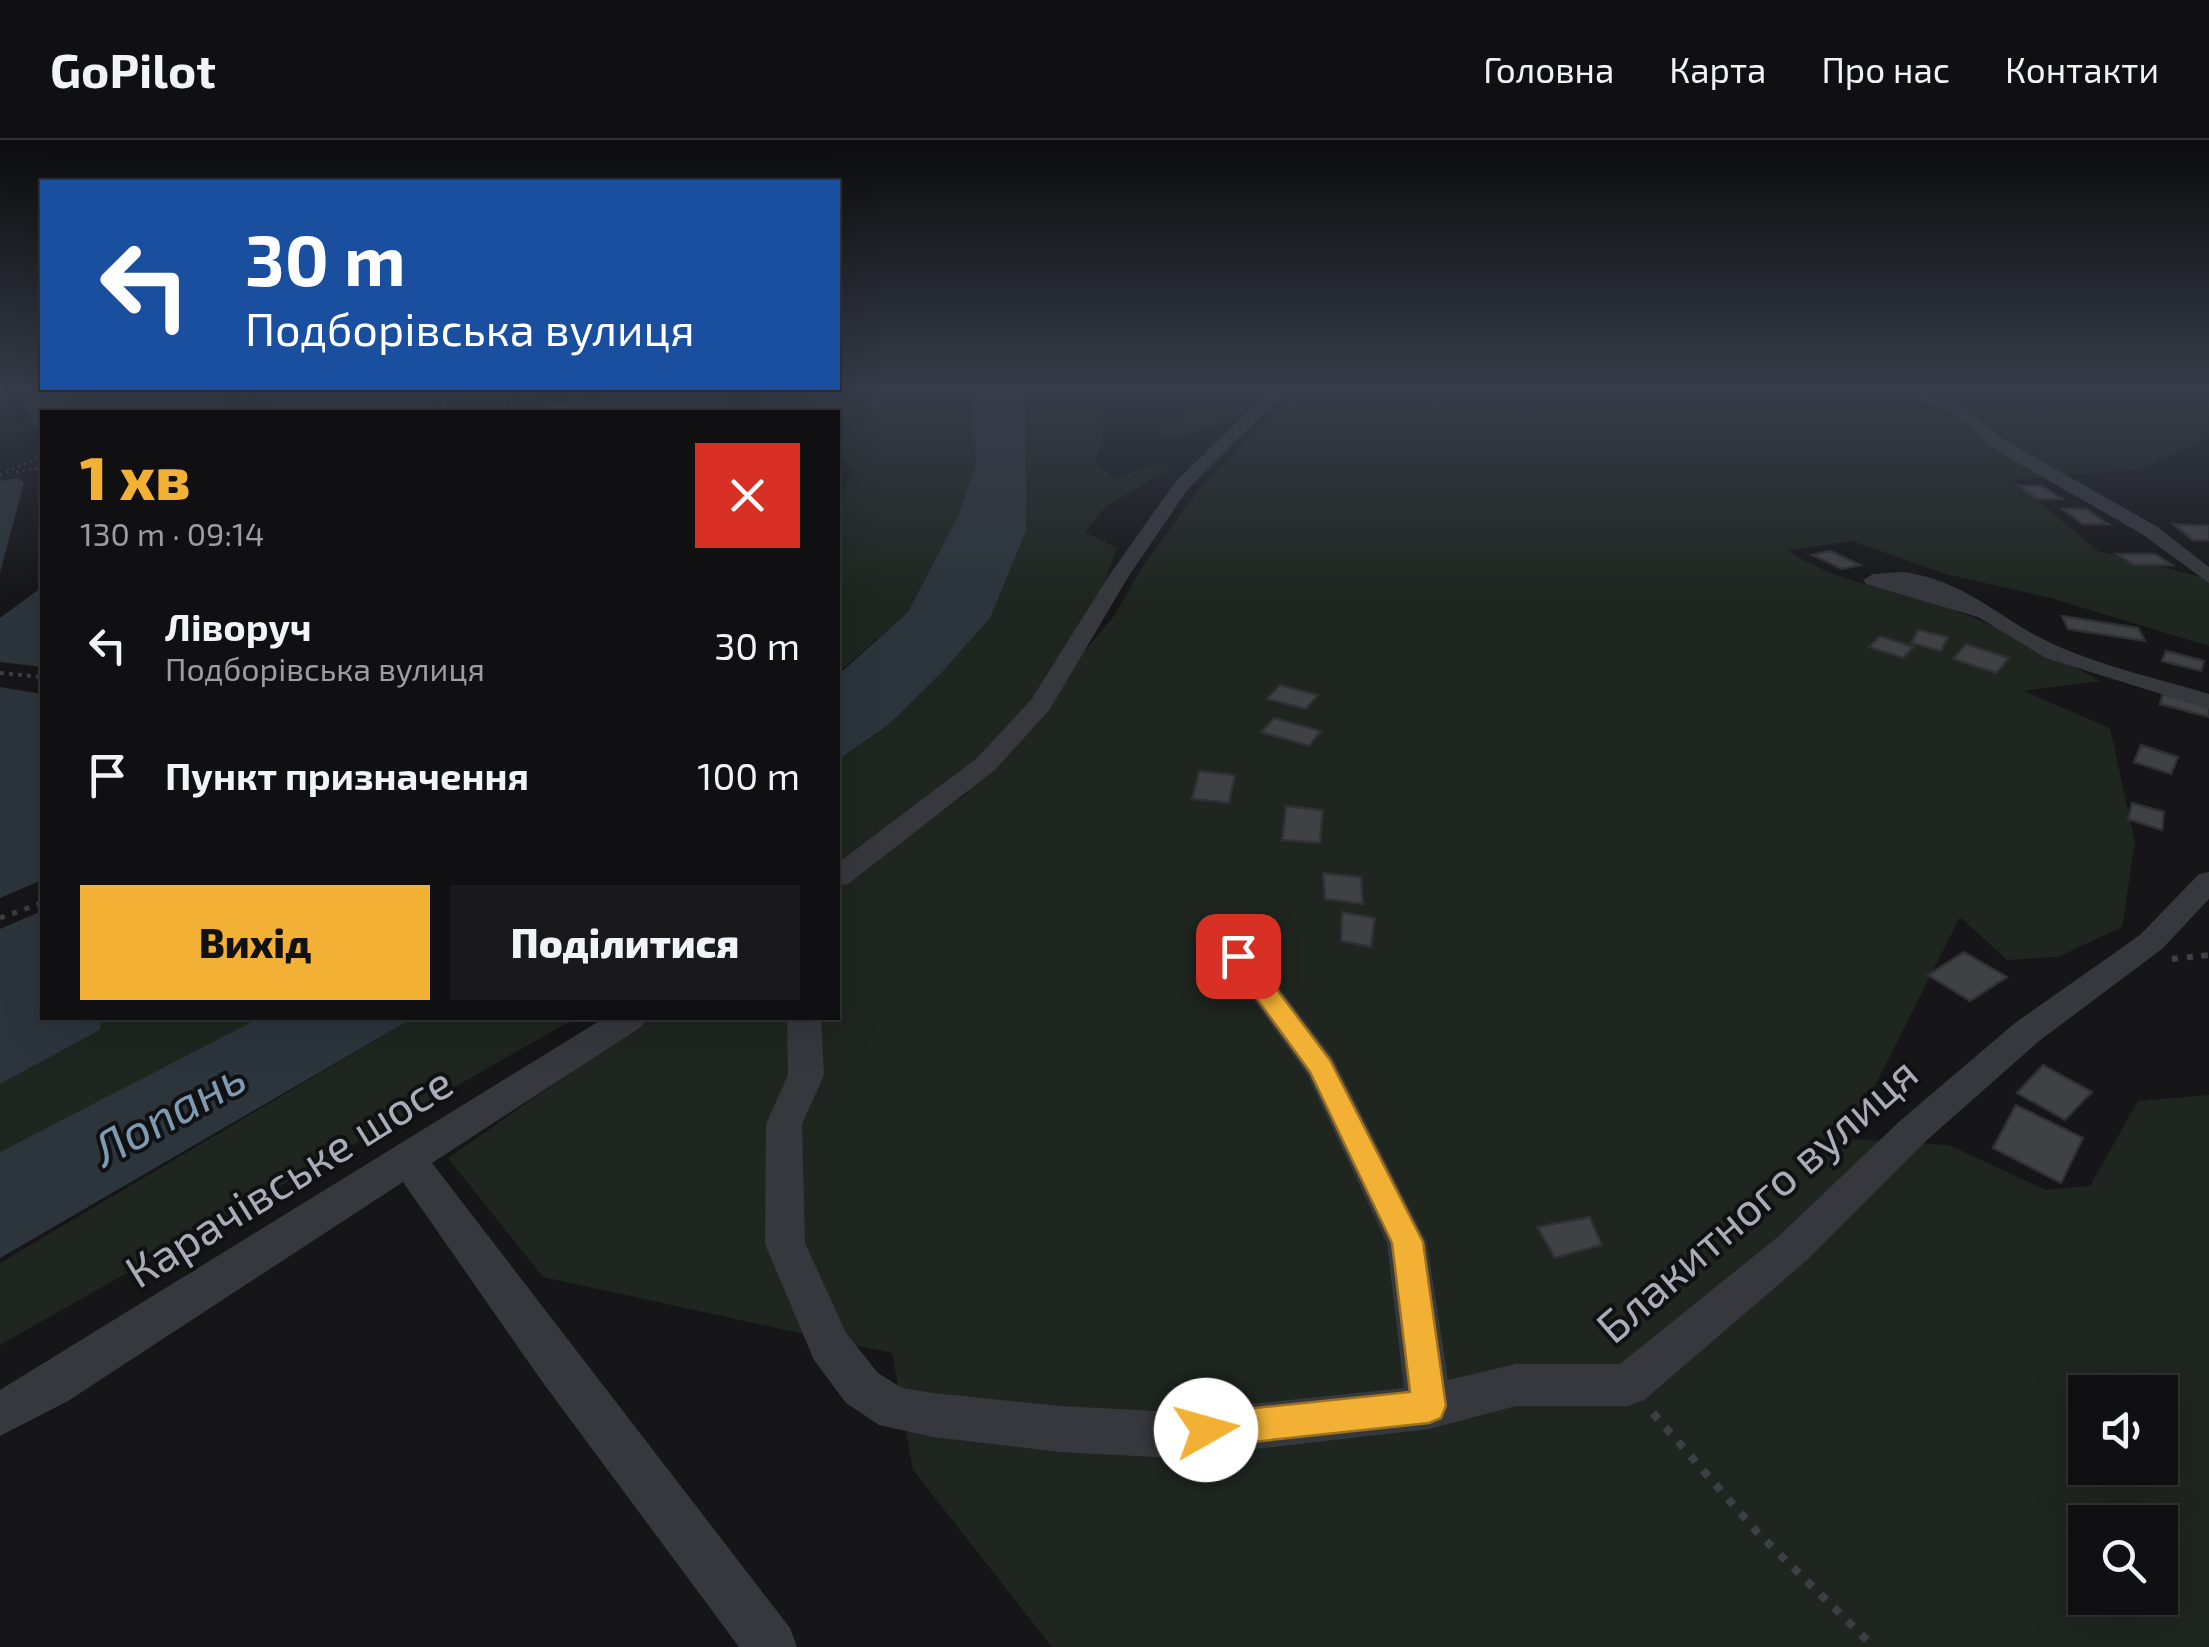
<!DOCTYPE html>
<html lang="uk">
<head>
<meta charset="utf-8">
<style>
  :root { --surface:#101012; --page:#19191b; --text:#f1f3f6; --muted:#9c9d9f; --line:#303032; --accent:#f2b134 }
  body { margin:0; font-family:"Exo 2",sans-serif; background:var(--page); color:var(--text); height:100vh; display:flex; flex-direction:column; font-size:38px; white-space:nowrap }
  * { box-sizing:border-box; margin:0 }
  p { font-size:32px; color:var(--muted) }
  .icon { flex:none; width:55px; height:55px; fill:none; stroke:currentColor; stroke-width:2; stroke-linecap:round; stroke-linejoin:round }
  .map { position:relative; flex:1; overflow:hidden }
  .details { position:absolute; left:40px; top:270px; width:800px; height:610px; display:flex; flex-direction:column; background:var(--surface); border-radius:0px; box-shadow:0 10px 40px #0002,0 0 0 2px var(--line) }
  .details>* { flex:none }
  .guide { position:absolute; left:40px; top:40px; width:800px; height:210px; border-radius:0px; box-shadow:0 10px 40px #0002,0 0 0 2px var(--line); background:#1a4fa0; color:#fff; overflow:hidden }
  .tools { position:absolute; left:2068px; top:1235px; display:grid; gap:20px }
  .tools a { display:grid; place-items:center; width:110px; height:110px; border-radius:0px; background:var(--surface); box-shadow:0 10px 40px #0002,0 0 0 2px var(--line); font-size:50px }
  .pin { position:absolute; display:grid; place-items:center; width:85px; height:85px; color:#fff; margin:-42px; border-radius:20px; box-shadow:0 5px 15px #0006 }
  .me { position:absolute; width:110px; margin:-55px; rotate:83deg; stroke-linejoin:round; filter:drop-shadow(0 0 8px #0008) }
  .turn { display:flex; align-items:center; gap:35px; height:210px; padding:0 40px; font-size:45px }
  .turn .icon { width:130px; height:130px; stroke-width:2.5 }
  .turn b { display:block; font-size:70px; line-height:85px }
  .round { display:grid; place-items:center; flex:none; width:105px; height:105px; border-radius:0px; background:var(--page) }
  .summary { display:flex; align-items:center; justify-content:space-between; height:170px; padding:0 40px }
  h1 { font-size:60px; font-weight:800; line-height:75px; color:var(--accent) }
  .cta { display:flex; gap:20px; margin-top:auto; padding:20px 40px }
  .cta a { flex:1; height:115px; border-radius:0px; background:var(--accent); color:#111; font-size:40px; font-weight:800; line-height:115px; text-align:center }
  .cta a+a { background:var(--page); color:var(--text) }
  ul { padding:0; list-style:none }
  li { display:flex; align-items:center; gap:30px; height:130px; padding:0 40px }
  li div { flex:1 }
  li b { display:block; font-size:38px }
  li em { font-style:normal }
  header { display:flex; align-items:center; gap:60px; box-sizing:border-box; height:140px; padding:0 50px; background:var(--surface); border-bottom:2px solid var(--line) }
  header strong { font-size:48px }
  nav { display:flex; gap:55px; margin-inline-start:auto; font-size:35px }
  .map>svg:first-child { display:block }
  .green { fill:#1e261f; fill-rule:evenodd }
  .water { fill:#2c353c }
  .building { fill:#404145; stroke:#303034; stroke-width:2.5 }
  .lines { fill:none; stroke-linecap:round; stroke-linejoin:round }
  .path-far4 { stroke:#3d3f44; stroke-width:2.5; stroke-dasharray:2.5 4; stroke-linecap:butt }
  .path-far3 { stroke:#3d3f44; stroke-width:4; stroke-dasharray:4 5; stroke-linecap:butt }
  .path-far2 { stroke:#3d3f44; stroke-width:5; stroke-dasharray:5 8; stroke-linecap:butt }
  .path-far1 { stroke:#3d3f44; stroke-width:6; stroke-dasharray:6 9; stroke-linecap:butt }
  .path { stroke:#3d3f44; stroke-width:8; stroke-dasharray:8 11; stroke-linecap:butt }
  .minor { fill:#37383d; fill-rule:evenodd }
  .route { fill:#f2b134; stroke:#9d7322; stroke-width:2.5 }
  .labels { text-anchor:middle; stroke-width:8; stroke-linejoin:round; paint-order:stroke }
  .near-street-label { font-size:45px; fill:#a8adb8; stroke:#111113 }
  .near-water-label { font-size:48px; font-style:italic; fill:#7f9bb3; stroke:#111113 }
</style>
</head>
<body>
<header>
<strong>GoPilot</strong>
<nav><a>Головна</a><a>Карта</a><a>Про нас</a><a>Контакти</a></nav>
</header>
<div class="map">
<svg width="2209" height="1507" viewBox="0 0 2209 1507">
  <rect width="100%" height="100%" fill="#161618"/>
  <!-- green -->
  <g class="green">
    <path d="M832 250H971L976 325 957 378 908 472 838 533V358L852 332 838 307V272H829Z"/>
    <path d="M1026 250H1101L1103 303 1095 323 1116 339 1165 321 1169 330 1106 366 1085 392 1117 408 1090 484 1036 569 1114 476 1141 429 1195 354 1254 291 1305 250H2209V298L2144 329 2013 340 2098 411 2209 439V506L2050 458 1946 434 1852 401 1788 410C1837 445 1893 447 1947 467 2000 487 2050 514 2101 541L2023 551 2110 588 2135 703 2122 787 2058 817 2007 820 1960 777 1848 999 1949 1005 2046 1050 2090 1046 2138 961 2209 955V1507H1052L913 1330 892 1213 543 1137 448 1018 648 878H838V744L966 654 1026 582 879 697 838 723V620L888 585 1027 328ZM2085 1252H2160V1328H2085ZM2085 1382H2160V1458H2085Z"/>
    <path d="M1156 250H1252L1253 255C1239 282 1189 297 1160 296L1159 286 1188 275 1177 262Z"/>
    <path d="M101 878H259L0 1012V944L100 890Z"/>
    <path d="M413 878H576L0 1205V1123Z"/>
  </g>
  <!-- water -->
  <g class="water">
    <path d="M65 250H208L236 272H42V296L22 260 41 252Z"/>
    <path d="M249 250H535L382 272H285Z"/>
    <path d="M651 250H723L734 272H506Z"/>
    <path d="M756 250H832L829 272H767Z"/>
    <path d="M971 250H1026V391L990 478 941 533 888 585 838 620V535L908 472 957 378 976 325Z"/>
    <path d="M18 338 24 343 0 433V341Z"/>
    <path d="M42 447V527L0 522V478Z"/>
    <path d="M0 547 42 554V740L0 758Z"/>
    <path d="M42 771V878H101L100 890 0 944V789Z"/>
    <path d="M259 878H413L0 1118V1012Z"/>
  </g>
  <!-- building -->
  <g class="building">
    <path d="M2019 346H2042L2062 359H2038Z"/>
    <path d="M2062 369H2086L2108 384H2083Z"/>
    <path d="M2173 384 2209 386V400H2193Z"/>
    <path d="M1830 411 1860 425 1842 429 1812 415Z"/>
    <path d="M2117 414H2155L2172 425H2134Z"/>
    <path d="M2062 476 2138 488 2145 501 2068 489Z"/>
    <path d="M1918 490 1948 497 1941 511 1911 503Z"/>
    <path d="M1880 496 1914 507 1903 518 1869 507Z"/>
    <path d="M1966 504 2009 518 1996 533 1953 519Z"/>
    <path d="M2166 511 2204 521 2201 531 2162 521Z"/>
    <path d="M1280 545 1318 555 1306 569 1267 559Z"/>
    <path d="M2163 554 2209 567V577L2160 564Z"/>
    <path d="M1274 578 1321 591 1309 606 1261 592Z"/>
    <path d="M2141 605 2178 617 2171 634 2134 622Z"/>
    <path d="M1199 631 1235 635 1229 663 1192 659Z"/>
    <path d="M2132 663 2164 672 2162 690 2128 679Z"/>
    <path d="M1286 666 1323 670 1320 703 1282 700Z"/>
    <path d="M1323 733 1361 737 1363 764 1325 759Z"/>
    <path d="M1342 772 1375 778 1371 807 1341 801Z"/>
    <path d="M1964 812 2007 837 1970 861 1928 835Z"/>
    <path d="M2043 925 2092 952 2065 980 2017 953Z"/>
    <path d="M2016 965 2083 998 2061 1043 1993 1008Z"/>
    <path d="M1590 1077 1602 1105 1555 1118 1537 1087Z"/>
  </g>
  <g class="lines">
    <!-- path-far4 -->
    <g class="path-far4">
      <path d="M235 250 267 272"/>
      <path d="M745 250 751 272"/>
      <path d="M1395 250 1446 273"/>
      <path d="M404 272 555 250"/>
      <path d="M472 272 621 250"/>
      <path d="M16 332 42 328"/>
      <path d="M0 335 42 316"/>
    </g>
    <!-- path-far3 -->
    <path class="path-far3" d="M0 533 42 537"/>
    <!-- path-far2 -->
    <g class="path-far2">
      <path d="M0 778 42 763"/>
      <path d="M2201 816 2209 815"/>
    </g>
    <!-- path-far1 -->
    <path class="path-far1" d="M2172 819 2209 815"/>
    <!-- path -->
    <path class="path" d="M1653 1273 1757 1392 1874 1507"/>
    <!-- minor -->
    <g class="minor">
      <path d="M1271 250H1287L1188 349 1130 434 1050 569 995 630 848 744 838 746V723L977 618 1031 560 1110 434 1176 341Z"/>
      <path d="M1893 250H1915L1966 268 2006 301 2156 386 2209 427V443L2142 394 1994 309 1954 274Z"/>
      <path d="M1904 432C1974 443 2001 483 2062 508 2109 528 2160 539 2209 554V569L2046 518 1978 477 1866 444 1863 440 1873 434Z"/>
      <path d="M2209 732V759L2162 809 2039 901 1927 1000 1807 1120 1644 1260 1628 1266H1516L1429 1289 1175 1318 1060 1312 933 1297 879 1285 846 1263 814 1220 765 1104 766 984 788 935 787 878H821L824 935 802 984 805 1103 846 1193 878 1233 902 1248 933 1253 1060 1266 1175 1272 1404 1248 1387 1103 1307 934 1222 816 1227 808 1238 805 1249 808 1333 918 1421 1091 1427 1103 1448 1240 1516 1224H1620L1779 1096 1901 980 2015 883 2140 795 2199 734Z"/>
      <path d="M604 878H646L641 887 432 1023 790 1488 797 1507H739L541 1240 403 1042 68 1261 0 1296V1250Z"/>
    </g>
  </g>
  <!-- sky -->
  <linearGradient id="sky" x2="0" y2="1"><stop stop-color="#0c0c0d"/><stop offset="0.54" stop-color="#363c48"/><stop offset="1" stop-color="#363c48" stop-opacity="0"/></linearGradient>
  <rect width="2209" height="461" fill="url(#sky)"/>
  <!-- route -->
  <path class="route" d="M1238 808 1247 810 1330 920 1423 1102 1446 1266 1441 1278 1429 1283 1206 1307 1194 1302 1189 1290 1194 1278 1206 1273 1410 1252 1392 1103 1310 932 1226 816Z"/>
  <g class="labels">
    <!-- near-street labels -->
    <g class="near-street-label">
      <text transform="translate(289 1037) rotate(-32)" y="16">Карачівське шосе</text>
      <text transform="translate(1757 1060) rotate(-41)" y="16">Блакитного вулиця</text>
    </g>
    <!-- near-water labels -->
    <g class="near-water-label">
      <text transform="translate(169 973) rotate(-29)" y="17">Лопань</text>
    </g>
  </g>
</svg>
<div class="tools">
<a><svg class="icon" aria-label="sound" viewBox="0 0 24 24"><path d="M4 9h4l5-4v14l-5-4H4zM17 9q2 3 0 6"/></svg></a>
<a><svg class="icon" aria-label="search" viewBox="0 0 24 24"><circle cx="10" cy="10" r="6"/><path d="M15 15l6 6"/></svg></a>
</div>
<div class="pin" style="left:1238px;top:816px;background:#d93025"><svg class="icon" aria-label="arrive" viewBox="0 0 24 24"><path d="M6 21V4h12l-3 4 3 4H6"/></svg></div>
<svg class="me" style="left:1206px;top:1290px" viewBox="-20 -20 40 40"><circle r="19" fill="#fff"/><path d="M0-13L10 11 0 6-10 11z" fill="#f2b134"/></svg>
<div class="guide">
<div class="turn"><svg class="icon" aria-label="left" viewBox="0 0 24 24"><path d="M17 20v-9H6M10 6l-5 5 5 5"/></svg><div><b>30 m</b>Подборівська вулиця</div></div>
</div>
<section class="details">
<div class="summary"><div><h1>1 хв</h1><p>130 m · 09:14</p></div><a class="round" style="background:#d93025;color:#fff"><svg class="icon" aria-label="close" viewBox="0 0 24 24"><path d="M6 6l12 12M18 6L6 18"/></svg></a></div>
<ul>
<li><svg class="icon" aria-label="left" viewBox="0 0 24 24"><path d="M17 20v-9H6M10 6l-5 5 5 5"/></svg><div><b>Ліворуч</b><p>Подборівська вулиця</p></div><em>30 m</em></li>
<li><svg class="icon" aria-label="arrive" viewBox="0 0 24 24"><path d="M6 21V4h12l-3 4 3 4H6"/></svg><div><b>Пункт призначення</b></div><em>100 m</em></li>
</ul>
<div class="cta"><a>Вихід</a><a>Поділитися</a></div>
</section>
</div>
</body>
</html>
